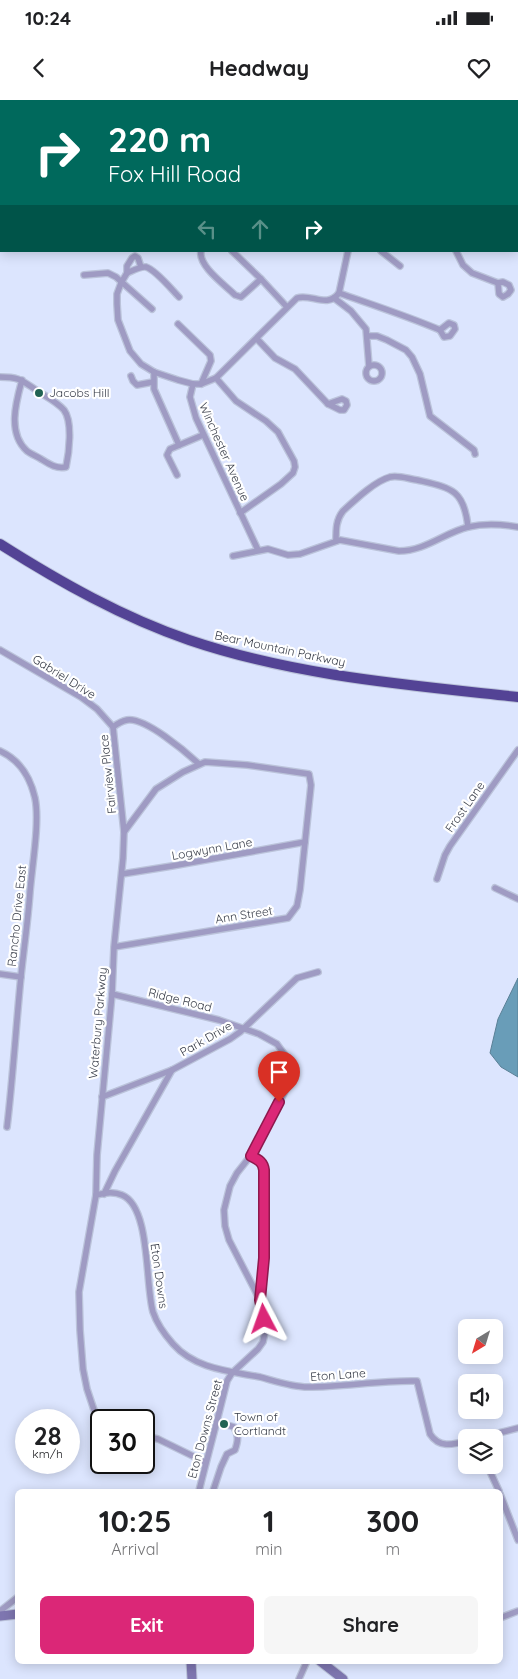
<!DOCTYPE html>
<html lang="en">
<head>
<meta charset="utf-8">
<style>
  :root { --surface:#fff; --page:#f6f6f6; --text:#202124; --muted:#757577; --accent:#db2777 }
  body { margin:0; font-family:Quicksand,sans-serif; background:var(--page); color:var(--text); height:100vh; display:flex; flex-direction:column; font-size:19px; white-space:nowrap }
  * { box-sizing:border-box; margin:0 }
  p { font-size:16px; color:var(--muted) }
  .icon { flex:none; width:28px; height:28px; fill:none; stroke:currentColor; stroke-width:2; stroke-linecap:round; stroke-linejoin:round }
  .map { position:relative; flex:1; overflow:hidden }
  .sheet { position:absolute; left:15px; top:1389px; width:488px; height:175px; display:flex; flex-direction:column; background:var(--surface); border-radius:8px; box-shadow:0 2px 12px #0003 }
  .sheet>* { flex:none }
  .hud { position:absolute; left:0px; top:0px; width:519px; height:152px; box-shadow:0 2px 12px #0003; background:#00695c; color:#fff; overflow:hidden }
  .needle { width:32px; rotate:218deg }
  .controls { position:absolute; left:458px; top:1219px; display:grid; gap:10px }
  .controls a { display:grid; place-items:center; width:45px; height:45px; border-radius:8px; background:var(--surface); box-shadow:0 2px 12px #0003; font-size:25px }
  .speed { position:absolute; left:15px; top:1309px; display:flex; gap:10px; font-size:25px; font-weight:700; text-align:center }
  .speed>* { display:grid; place-content:center; width:65px; height:65px; border-radius:50%; background:var(--surface); box-shadow:0 2px 12px #0003; line-height:1 }
  .speed small { font-size:12px; font-weight:400 }
  .speed .limit { border:2px solid #111; border-radius:8px; background:#fff; color:#111 }
  .pin { position:absolute; display:grid; place-items:center; width:42px; height:42px; color:#fff; margin:-51px -21px; border-radius:50% 50% 50% 0; rotate:-45deg; box-shadow:0 0 5px #0007 }
  .pin .icon { rotate:45deg }
  .me { position:absolute; width:55px; margin:-28px; rotate:356deg; stroke-linejoin:round; filter:drop-shadow(0 0 4px #0008) }
  .turn { display:flex; align-items:center; gap:18px; height:105px; padding:0 25px; font-size:22px }
  .turn .icon { width:65px; height:65px; stroke-width:2.5 }
  .turn b { display:block; font-size:35px; line-height:42px }
  .lanes { display:flex; align-items:center; height:48px; padding:0 25px; background:#0003; justify-content:center; gap:25px; direction:ltr }
  .lanes .off { opacity:.35 }
  .eta { display:flex; justify-content:space-evenly; align-items:center; height:85px; text-align:center }
  .eta b { font-size:30px; font-weight:700; line-height:35px }
  .action { display:flex; gap:10px; margin-top:auto; padding:10px 25px }
  .action a { flex:1; height:58px; border-radius:8px; background:var(--accent); color:#fff; font-size:20px; font-weight:700; line-height:58px; text-align:center }
  .action a+a { background:var(--page); color:var(--text) }
  .status { display:flex; justify-content:space-between; align-items:center; height:35px; padding:0 25px; background:var(--surface); direction:ltr }
  .status svg { height:14px; fill:currentColor }
  header { display:flex; justify-content:space-between; align-items:center; height:65px; padding:0 25px; background:var(--surface); font-size:22px; font-weight:700 }
  .map>svg:first-child { display:block }
  .water { fill:#699db8; stroke:#5a8096 }
  .lines { fill:none; stroke-linecap:round; stroke-linejoin:round }
  .street-casing { stroke:#bbc3da; stroke-width:8 }
  .secondary-casing { stroke:#bbc3da; stroke-width:11 }
  .primary-casing { stroke:#bbc3da; stroke-width:11 }
  .highway-casing { stroke:#bbc3da; stroke-width:12 }
  .street { stroke:#9f9bc3; stroke-width:5.5 }
  .secondary { stroke:#7e76b0; stroke-width:9 }
  .primary { stroke:#675ba2; stroke-width:9 }
  .highway { stroke:#534395; stroke-width:10 }
  .route-casing { stroke:#8e194d; stroke-width:12 }
  .route { stroke:#db2777; stroke-width:9 }
  .poi-dot { fill:#216353; stroke:#fff; stroke-width:2 }
  .labels { text-anchor:middle; stroke-width:4.5; stroke-linejoin:round; paint-order:stroke }
  .poi-label { font-size:12px; fill:#373c48; stroke:#fff; text-anchor:start }
  .street-label { font-size:12px; fill:#373c48; stroke:#fff }
</style>
</head>
<body>
<div class="status"><b>10:24</b><svg viewBox="0 0 49 12"><path d="M0 12V9h3v3zM5 12V6h3v6zM10 12V3h3v9zM15 12V0h3v12zM26 1h20v11H26zM47 4h2v5h-2z"/></svg></div>
<header><svg class="icon" aria-label="back" viewBox="0 0 24 24"><path d="M15 5l-7 7 7 7"/></svg>Headway<svg class="icon" aria-label="heart" viewBox="0 0 24 24"><path d="M12 20l-8-8c-3-5 5-10 8-4 3-6 11-1 8 4z"/></svg></header>
<div class="map">
<svg width="518" height="1579" viewBox="0 0 518 1579">
  <rect width="100%" height="100%" fill="#dce5fe"/>
  <!-- water -->
  <path class="water" d="M518 878V977L501 967 490 953 498 919Z"/>
  <g class="lines">
    <!-- street casing -->
    <g class="street-casing">
      <g id="street">
        <path d="M201 151C198 166 225 185 235 195L241 197 261 179 232 151"/>
        <path d="M381 151 400 166"/>
        <path d="M456 151 463 165 472 173 498 183"/>
        <path d="M141 167 138 158 135 156 132 158 127 166V173L121 183 117 194V204L118 220 130 251 141 264 154 272 178 280 193 284H201L216 278 297 198C311 193 327 209 339 193L348 151"/>
        <path d="M127 173C132 171 141 166 146 167 156 170 172 190 179 197"/>
        <path d="M84 175 108 173 116 177 152 209"/>
        <path d="M261 179 287 207"/>
        <path d="M503 182 509 185 511 190 508 194 503 197 499 194 498 183Z"/>
        <path d="M339 193C373 205 407 216 440 230"/>
        <path d="M334 198 351 211 366 229 369 266"/>
        <path d="M449 223 454 225 455 229 450 236 444 237 440 230Z"/>
        <path d="M178 224 210 255 211 261 201 284"/>
        <path d="M368 236H377L387 240 406 250 412 257 420 274 430 316 474 350 475 354"/>
        <path d="M257 239 275 258 295 269 328 304"/>
        <circle cx="374" cy="273" r="8"/>
        <path d="M154 272V289L179 345"/>
        <path d="M131 276 133 281 137 285 153 282"/>
        <path d="M0 277C21 277 22 281 39 292 47 297 57 302 64 310 73 322 69 353 66 367 56 369 49 364 41 359 36 356 31 354 27 351 7 333 16 302 22 280"/>
        <path d="M216 278 236 301 266 321 278 332 294 361 295 367 293 373 281 384 240 413"/>
        <path d="M193 284 190 297 196 318 258 450"/>
        <path d="M342 299 346 301 347 305 344 310H340L328 304Z"/>
        <path d="M177 375 167 355 170 349 203 335"/>
        <path d="M336 441C336 429 336 420 343 411 355 400 375 381 390 377 399 375 409 379 417 380 451 388 464 389 468 427"/>
        <path d="M233 456 268 449 288 455 300 454 340 440 399 451C425 451 444 433 468 427 485 423 501 424 518 427"/>
        <path d="M0 550 81 597 97 609 113 627 124 732"/>
        <path d="M113 627C117 624 122 621 127 620 145 617 186 652 199 664"/>
        <path d="M0 651C20 660 30 676 35 698 40 722 32 766 30 792 28 820 24 848 21 876 16 926 13 977 7 1027"/>
        <path d="M122 774 172 766 305 742"/>
        <path d="M437 779 445 755 450 746 518 650"/>
        <path d="M495 788 518 799"/>
        <path d="M0 874 21 877"/>
        <path d="M112 894 219 920 259 934 277 944 290 962 291 976 287 987 256 1049 237 1073 230 1086 224 1110 225 1126 229 1140 260 1200"/>
        <path d="M102 997 172 970"/>
        <path d="M104 1094 115 1071 172 970 230 939 240 932 297 878 318 872"/>
        <path d="M96 1095C105 1093 113 1091 122 1095 151 1107 145 1185 153 1212 157 1224 165 1235 173 1244 195 1269 229 1271 260 1277 275 1281 292 1287 308 1287 344 1287 381 1280 417 1281L430 1334C439 1348 452 1345 466 1341"/>
        <path d="M101 1322 95 1313 87 1289 83 1269 80 1230 79 1192 96 1095 97 1055 112 894 114 847 123 758 124 732 156 689 183 672 205 662 247 665 309 674 311 685 300 790 297 806 288 818 114 847"/>
        <path d="M144 1336 158 1339 205 1362"/>
        <path d="M479 1338 518 1328"/>
        <path d="M487 1365 499 1391"/>
        <path d="M199 1391C208 1355 218 1318 227 1281L232 1273 258 1249 263 1242 265 1232 260 1200 265 1158 264 1070C263 1062 259 1060 251 1056"/>
        <path d="M213 1391 221 1367 227 1354 235 1350C238 1341 239 1336 234 1327L217 1322"/>
        <path d="M500 1394 518 1440"/>
        <path d="M0 1511 18 1497"/>
        <path d="M500 1518 518 1511"/>
        <path d="M299 1579 307 1561"/>
      </g>
    </g>
    <!-- secondary casing -->
    <g class="secondary-casing">
      <g id="secondary">
        <path d="M0 1516 18 1514"/>
        <path d="M191 1561 192 1579"/>
        <path d="M320 1561 343 1579"/>
      </g>
    </g>
    <!-- primary casing -->
    <g class="primary-casing">
      <path id="primary" d="M351 0 353 1"/>
    </g>
    <!-- highway casing -->
    <g class="highway-casing">
      <path id="highway" d="M0 444C60 482 122 517 189 540 295 576 408 585 518 597"/>
    </g>
    <!-- street -->
    <use href="#street" class="street"/>
    <!-- secondary -->
    <use href="#secondary" class="secondary"/>
    <!-- primary -->
    <use href="#primary" class="primary"/>
    <!-- highway -->
    <use href="#highway" class="highway"/>
  </g>
  <g class="lines">
    <!-- route casing -->
    <g class="route-casing">
      <path id="route" d="M264 1219 260 1200 264 1158V1070C263 1062 259 1060 251 1056L279 1002"/>
    </g>
    <!-- route -->
    <use href="#route" class="route"/>
  </g>
  <!-- markers -->
  <g class="poi-dot">
    <circle cx="39" cy="293" r="5"/>
    <circle cx="224" cy="1324" r="5"/>
  </g>
  <g class="labels">
    <!-- poi labels -->
    <g class="poi-label">
      <text x="49" y="297">Jacobs Hill</text>
      <text x="234" y="1321">Town of<tspan x="234" dy="14">Cortlandt</tspan></text>
    </g>
    <!-- street labels -->
    <g class="street-label">
      <text transform="translate(224 352) rotate(66)" y="4">Winchester Avenue</text>
      <text transform="translate(280 549) rotate(12)" y="4">Bear Mountain Parkway</text>
      <text transform="translate(64 577) rotate(32)" y="4">Gabriel Drive</text>
      <text transform="translate(108 674) rotate(-96)" y="4">Fairview Place</text>
      <text transform="translate(465 707) rotate(-55)" y="4">Frost Lane</text>
      <text transform="translate(212 749) rotate(-10)" y="4">Logwynn Lane</text>
      <text transform="translate(244 815) rotate(-9)" y="4">Ann Street</text>
      <text transform="translate(17 816) rotate(-84)" y="4">Rancho Drive East</text>
      <text transform="translate(180 900) rotate(14)" y="4">Ridge Road</text>
      <text transform="translate(98 923) rotate(-85)" y="4">Waterbury Parkway</text>
      <text transform="translate(206 939) rotate(-30)" y="4">Park Drive</text>
      <text transform="translate(159 1176) rotate(82)" y="4">Eton Downs</text>
      <text transform="translate(338 1275) rotate(-4)" y="4">Eton Lane</text>
      <text transform="translate(205 1329) rotate(-75)" y="4">Eton Downs Street</text>
    </g>
  </g>
</svg>
<div class="controls">
<a><svg class="needle" viewBox="-14 -14 28 28"><path d="M0-13l5 13h-10z" fill="#e53935"/><path d="M0 13l5-13h-10z" fill="#757577"/></svg></a>
<a><svg class="icon" aria-label="sound" viewBox="0 0 24 24"><path d="M4 9h4l5-4v14l-5-4H4zM17 9q2 3 0 6"/></svg></a>
<a><svg class="icon" aria-label="layers" viewBox="0 0 24 24"><path d="M12 4l9 5-9 5-9-5zM3 14l9 5 9-5"/></svg></a>
</div>
<div class="speed"><div>28<small>km/h</small></div><div class="limit">30</div></div>
<div class="pin" style="left:279px;top:1002px;background:#d93025"><svg class="icon" aria-label="arrive" viewBox="0 0 24 24"><path d="M6 21V4h12l-3 4 3 4H6"/></svg></div>
<svg class="me" style="left:264px;top:1219px" viewBox="-20 -20 40 40"><path d="M0-17L14 15 0 8-14 15z" fill="#db2777" stroke="#fff" stroke-width="4"/></svg>
<div class="hud">
<div class="turn"><svg class="icon" aria-label="right" viewBox="0 0 24 24"><path d="M7 20v-9h11M14 6l5 5-5 5"/></svg><div><b>220 m</b>Fox Hill Road</div></div>
<div class="lanes"><svg class="icon off" aria-label="left" viewBox="0 0 24 24"><path d="M17 20v-9H6M10 6l-5 5 5 5"/></svg><svg class="icon off" aria-label="ahead" viewBox="0 0 24 24"><path d="M12 20V5M6 11l6-6 6 6"/></svg><svg class="icon" aria-label="right" viewBox="0 0 24 24"><path d="M7 20v-9h11M14 6l5 5-5 5"/></svg></div>
</div>
<section class="sheet">
<div class="eta">
<div><b>10:25</b><p>Arrival</p></div>
<div><b>1</b><p>min</p></div>
<div><b>300</b><p>m</p></div>
</div>
<div class="action"><a>Exit</a><a>Share</a></div>
</section>
</div>
</body>
</html>
